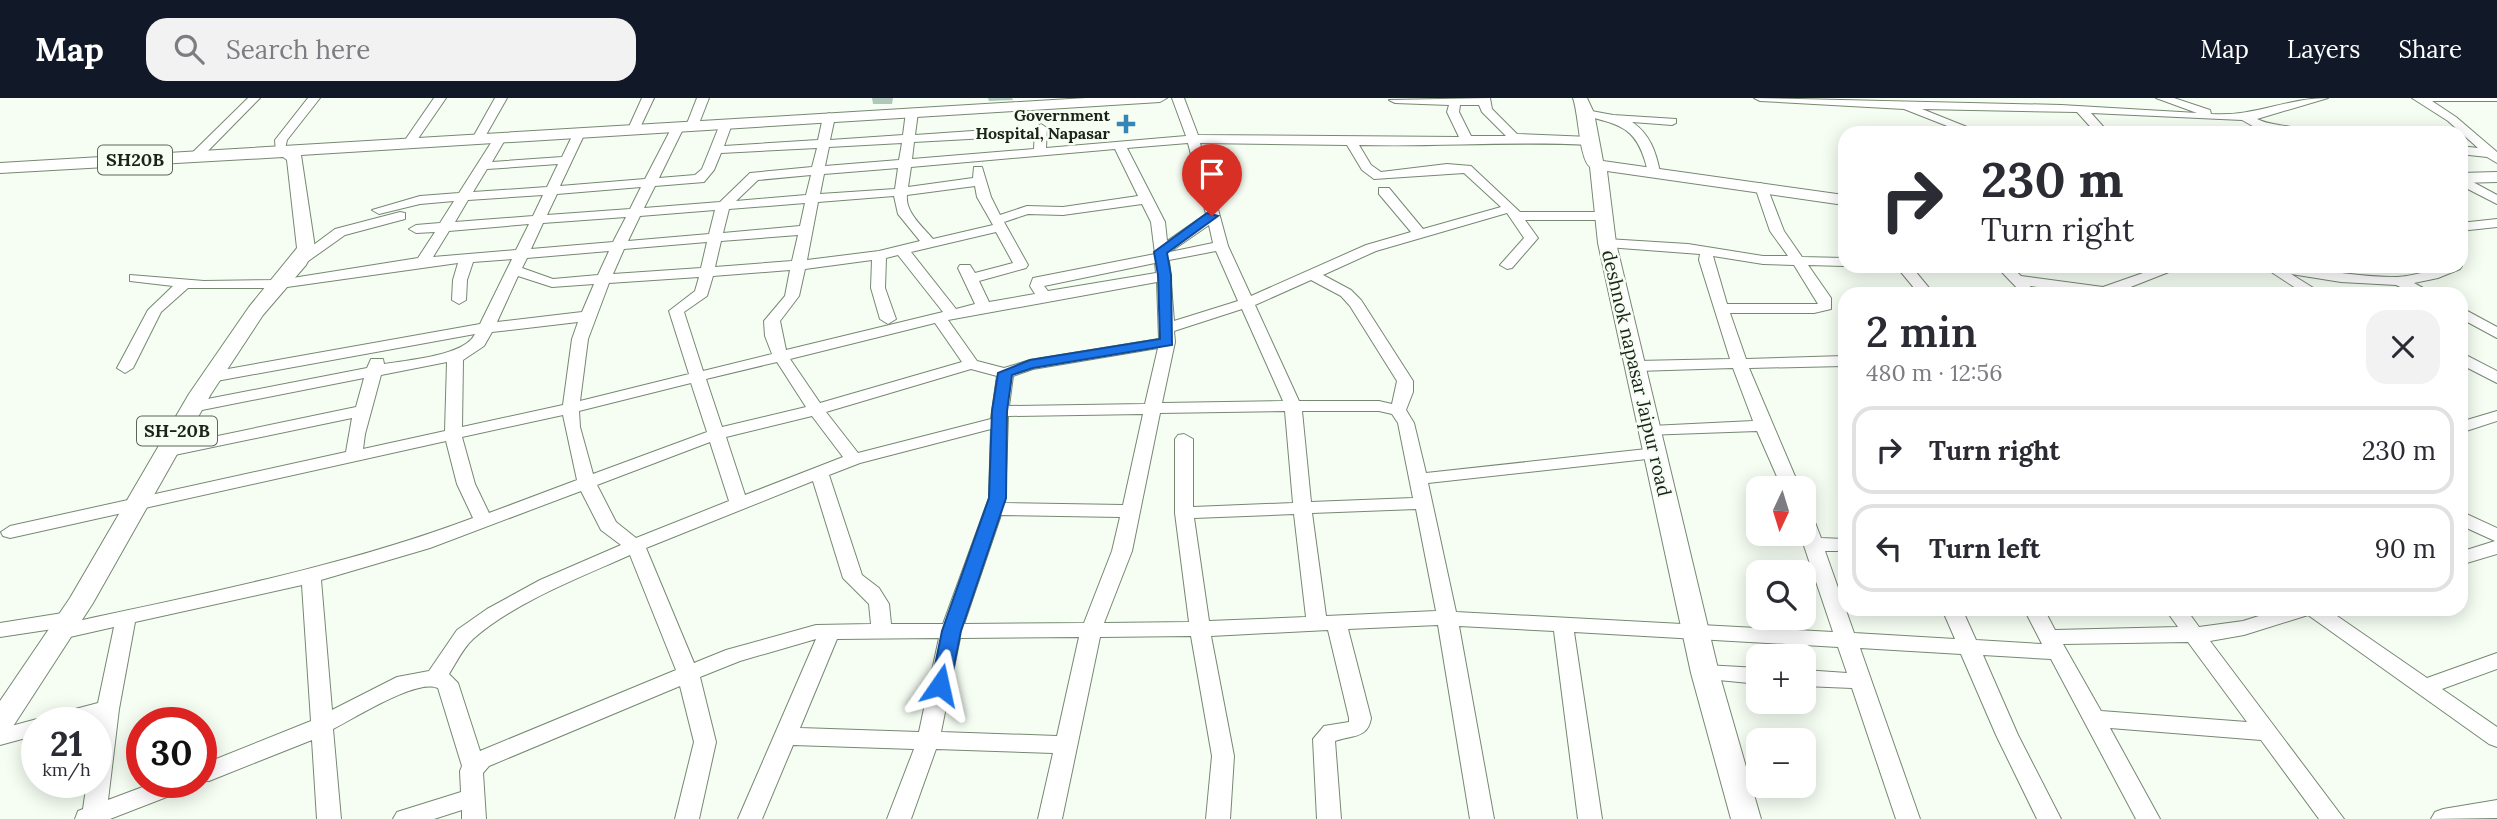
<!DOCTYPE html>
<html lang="en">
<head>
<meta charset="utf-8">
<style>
  :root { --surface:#fff; --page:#f2f2f3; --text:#2b2b33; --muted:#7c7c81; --line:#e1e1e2; --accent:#111827 }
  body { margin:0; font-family:Lora,serif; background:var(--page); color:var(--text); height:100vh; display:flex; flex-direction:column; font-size:26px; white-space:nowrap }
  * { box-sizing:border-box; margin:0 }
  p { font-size:23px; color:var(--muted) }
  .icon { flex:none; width:38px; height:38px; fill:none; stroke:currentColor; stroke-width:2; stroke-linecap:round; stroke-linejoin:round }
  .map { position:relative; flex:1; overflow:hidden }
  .drawer { position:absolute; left:1838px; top:189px; width:630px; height:329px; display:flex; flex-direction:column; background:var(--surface); border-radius:21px; box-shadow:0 4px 18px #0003 }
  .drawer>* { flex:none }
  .banner { position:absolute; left:1838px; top:28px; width:630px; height:147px; border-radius:21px; box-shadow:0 4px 18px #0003; background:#fff; color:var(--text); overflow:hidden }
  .needle { width:46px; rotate:184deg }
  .tools { position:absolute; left:1746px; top:378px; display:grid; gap:14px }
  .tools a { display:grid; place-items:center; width:70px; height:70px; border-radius:14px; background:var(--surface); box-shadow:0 4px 18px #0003; font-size:35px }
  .speed { position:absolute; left:21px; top:609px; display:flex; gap:14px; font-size:35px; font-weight:700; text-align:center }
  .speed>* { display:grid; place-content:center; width:91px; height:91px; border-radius:50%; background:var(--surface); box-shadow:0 4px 18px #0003; line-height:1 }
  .speed small { font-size:18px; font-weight:400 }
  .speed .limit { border:10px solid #d22; background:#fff; color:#111 }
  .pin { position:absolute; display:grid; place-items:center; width:60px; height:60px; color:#fff; margin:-72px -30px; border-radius:50% 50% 50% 0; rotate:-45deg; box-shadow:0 0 7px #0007 }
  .pin .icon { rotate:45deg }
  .me { position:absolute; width:77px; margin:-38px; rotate:11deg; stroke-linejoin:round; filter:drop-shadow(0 0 5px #0008) }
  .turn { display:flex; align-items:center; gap:24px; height:147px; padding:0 28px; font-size:32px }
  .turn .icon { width:91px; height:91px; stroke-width:2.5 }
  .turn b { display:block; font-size:49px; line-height:60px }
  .round { display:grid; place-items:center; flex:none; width:74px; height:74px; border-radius:21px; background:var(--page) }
  .summary { display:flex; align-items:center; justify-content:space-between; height:119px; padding:0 28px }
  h1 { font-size:42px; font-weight:600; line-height:52px }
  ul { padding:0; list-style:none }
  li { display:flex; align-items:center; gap:21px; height:88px; margin:0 14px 10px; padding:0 14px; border:4px solid var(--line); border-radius:21px }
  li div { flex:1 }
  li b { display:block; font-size:26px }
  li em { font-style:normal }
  header { display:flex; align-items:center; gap:42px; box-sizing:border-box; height:98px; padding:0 35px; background:var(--accent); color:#fff }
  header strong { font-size:33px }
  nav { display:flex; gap:38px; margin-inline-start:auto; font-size:24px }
  .search { width:490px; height:63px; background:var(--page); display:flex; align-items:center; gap:18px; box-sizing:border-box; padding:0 24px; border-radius:21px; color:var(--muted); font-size:26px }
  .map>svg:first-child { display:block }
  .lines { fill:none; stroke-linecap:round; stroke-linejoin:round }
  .minor-casing { stroke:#768872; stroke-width:2 }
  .major-casing { stroke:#768872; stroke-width:2 }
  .minor { fill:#fff; fill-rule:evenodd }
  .major { fill:#fff; fill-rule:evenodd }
  .wall { fill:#afc8ba }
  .route { fill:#1a73e8; stroke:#114b97; stroke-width:2 }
  .poi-dot { fill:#3585b7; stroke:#f6fef4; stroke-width:2.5 }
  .labels { text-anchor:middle; stroke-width:5; stroke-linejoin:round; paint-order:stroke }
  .far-poi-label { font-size:16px; font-weight:bold; fill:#1b2219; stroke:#f6fef4; text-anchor:end }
  .shield { fill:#f6fef4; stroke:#5d645b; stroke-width:2 }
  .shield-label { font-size:18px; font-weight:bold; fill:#1b2219 }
  .street-label { font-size:19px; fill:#1b2219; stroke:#f6fef4 }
</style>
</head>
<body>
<header>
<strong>Map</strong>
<div class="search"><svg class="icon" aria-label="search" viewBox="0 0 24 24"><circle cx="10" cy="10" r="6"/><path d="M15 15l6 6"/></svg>Search here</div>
<nav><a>Map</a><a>Layers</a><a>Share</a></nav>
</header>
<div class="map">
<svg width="2497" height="721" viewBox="0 0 2497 721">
  <rect width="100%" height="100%" fill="#f6fef4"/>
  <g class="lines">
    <!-- minor casing -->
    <g class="minor-casing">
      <g id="minor">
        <path d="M248 0H260L200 61H192V55Z"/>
        <path d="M308 0H320L287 42 284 55H276L275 42Z"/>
        <path d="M434 0H446L413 48H405L403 45Z"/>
        <path d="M495 0H507L482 44H474L472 41Z"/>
        <path d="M642 0H654L638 34H630L628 31Z"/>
        <path d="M697 0H709L698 28 692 32 686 28Z"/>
        <path d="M1172 0H1184L1198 37 1459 39 1447 14 1449 7 1395 5 1389 2 1490 0 1492 11 1517 36 1590 39 1596 43 1590 47C1512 43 1438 49 1359 47L1371 67 1381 74 1447 66 1471 68 1520 114H1604L1611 118 1604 122H1525L1538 140 1512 170 1507 171 1500 167 1524 140 1507 115 1376 153 1323 177 1351 192 1361 202 1413 283V294L1406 312 1414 325 1426 375 1656 350 1665 355 1656 360 1428 385 1456 514 1833 534 1800 436H1804V413L1813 419 1821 440 1844 441V453H1825L1854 535 1955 541 1942 511H1962L1976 542 2042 546 2024 511H2044L2055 532 2178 529 2165 511H2186L2199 529 2243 523 2281 511H2327L2427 580 2497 555V571L2442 591 2497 629V649L2489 646 2308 517 2244 537 2210 543 2344 721H2319L2261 642 2110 630 2160 721H2136L2051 561 1983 557 2018 637 2061 721H2037L1996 637 1961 556 1860 550 1920 721H1896L1852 590 1804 588V572L1847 575 1838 549 1574 534 1602 721H1578L1554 533 1459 528 1494 721H1470L1438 527 1348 531 1371 620C1368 641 1351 637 1335 643L1341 721H1317L1313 641 1324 628 1349 624V620L1328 532 1211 538 1234 658 1230 721H1206L1212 658 1191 538 1100 539 1062 721H1038L1053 655 936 651 911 721H887L914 651 793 647 762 721H738L816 541 740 563 700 579 716 644 699 721H675L694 644 680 588 489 668 483 675 486 721H462V712L434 721H393L397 714 461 694 460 673 462 668 438 590C417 580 355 620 333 631L341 721H317L312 642 209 683 196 684H201V667L311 623 302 487 135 524 119 611 108 702 156 684H193L190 690 110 721H75L78 713 83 711 87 684H96V622L37 625V637L0 647V631L37 621 43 623 45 619 98 605 114 529 61 541 54 539 51 534 53 531 0 539V525L69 514 76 516 78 523C211 494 345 468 473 420L457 386 446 343 10 440 3 438 1 434 10 428 346 354 352 320 165 359 156 354 165 349 356 309 364 280 192 314 184 309 192 304 367 270 371 261H383L384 266C407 262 465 258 475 236L211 284 203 279 211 274 480 226 512 161 473 164 467 182 466 202 459 206 452 202 453 182 458 165 280 190H188L161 214 133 270 125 275 117 270 148 212 173 188 130 183V177L204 183 280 182 418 160 435 134 416 135 409 131 416 127 440 125 454 103 420 106 379 116 372 112 420 98 459 95 496 37 500 36 506 40 492 64 562 59 575 32H583L585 35 560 88 645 81 672 29 678 25 684 29 659 80 695 77 702 71 720 26 726 22 732 26 724 48 818 42 823 19 829 15 835 19 830 42 903 37 906 14 912 11 918 14 915 37 987 32 993 36 987 40 914 44 912 61 1034 51 1035 30 1041 26 1047 30 1046 50 1186 38ZM1460 7H1479L1482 14 1506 38H1471L1459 14ZM902 45 899 62 825 68 829 49ZM1188 45 1206 116 1167 143 1165 124 1127 50ZM1200 45 1347 47 1362 72 1374 81 1464 75 1501 109 1423 131 1389 90H1379V96L1411 134 1366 147 1251 198 1228 148ZM817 50 812 69 750 75 720 104 644 110 655 88 704 84 714 72 721 55ZM1115 51 1138 98 1063 109 1027 108 1000 117 991 99 982 69H974L973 80 908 89 911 69ZM558 66 547 89 473 94 487 71ZM898 70 895 91 820 96 824 76ZM811 77 806 97 736 103 758 82ZM975 88 977 99 993 127 933 141C922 128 905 114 907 97ZM641 89 630 111 547 117 557 96ZM543 97 533 118 455 124 468 102ZM894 98 898 116 920 143 879 153 807 162 818 104ZM805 105 800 128 723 135 729 111ZM1142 106 1151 124 1155 156 1033 180 1030 188 1035 196 989 204 979 183 1026 170 1028 167 1004 124 1028 116 1063 117ZM715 112 709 136 628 143 640 118ZM626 119 613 144 531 151 543 125ZM529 126 516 152 433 159 449 133ZM1209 127 1213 145 1170 154ZM996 134 1013 165 975 175 970 167H960L958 170 975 206 956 211 911 154ZM798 137 792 163 715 169 721 143ZM707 144 701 170 613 176 624 151ZM609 153 598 177 553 181 522 170 527 160ZM1216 153 1238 203 1174 223 1169 162ZM898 157 943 214 786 252 780 223 799 198 805 171 872 162 871 190 880 221 888 226 896 221 885 190 886 160ZM1155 165 1156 175 1048 193 1044 188ZM790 172 785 198 764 223 765 238 772 256 703 273 684 214 707 198 713 178ZM518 178 552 189 594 186 582 214 497 224ZM699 179 695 193 669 213 689 276 580 303 588 241 609 185ZM1311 182 1341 198 1350 208 1397 283 1392 306 1379 303H1299L1255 207ZM1157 184 1159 241 1030 262 1004 270 977 263 948 222ZM1242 211 1283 303 1162 305 1175 244 1174 233ZM578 224 572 241 563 307 462 329 463 262 484 248 492 234ZM935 225 962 264 820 305 790 261ZM1158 250 1145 306 1009 308 1013 278 1033 271ZM447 264 445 333 363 351 365 336 381 277ZM777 264 806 309 722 329 706 281ZM971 271 997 278 991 321 858 355 826 314ZM691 285 707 334 593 376 580 329 579 313ZM1285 313 1293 405 1193 409V341L1184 336 1178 337 1175 341V415L1189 524 1104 525 1132 453 1160 315ZM1302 313H1379L1392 316 1398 325 1413 400 1311 404ZM1143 316 1123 407 1005 405 1008 318ZM563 317 577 382 489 415 475 386 462 339ZM812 318 843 359 745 397 726 339ZM991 331 989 400 943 526H891L889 506 879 490 862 477 829 377 860 365ZM710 344 729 403 636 440 616 424 597 387ZM813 383 843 480 869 506 871 526 816 527 726 552 694 565 646 450ZM581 393 601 432 621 447 540 482 487 511 457 532 429 573 397 579 332 612 321 482 430 450ZM1416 411 1436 513 1326 518 1312 415ZM1294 416 1306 519 1209 523 1194 420ZM1001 417 1120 419 1112 453 1084 525 964 526ZM630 457 676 572 480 653 458 585 449 576C456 565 463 550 473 541 515 504 579 480 630 457ZM1079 539 1057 638 941 634 960 540ZM939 540 919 634 800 630 837 541ZM2188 544 2247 624 2101 613 2063 546Z"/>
        <path d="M1754 0 2061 7 2197 15 2156 0H2174L2210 12 2211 16C2255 19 2287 0 2328 0L2257 21C2273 29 2294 26 2307 35H2265L2242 22 2091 15 2109 35H2096L2077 14 1922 11 1982 35H1965L1904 11 1760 3Z"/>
        <path d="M2412 0H2497V3H2432L2456 19 2497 54V65L2487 59 2460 56V48L2478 50 2448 23Z"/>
        <path d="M1586 12 1613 17 1676 21V25L1672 27 1632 24C1650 36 1656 54 1660 74L1658 77 1648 74C1638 30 1623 27 1582 17V13Z"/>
        <path d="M2460 77 2497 97V106L2460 87Z"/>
        <path d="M1761 85 1767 89 1784 133 1802 159 1844 160V168L1808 167 1831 200V211L1814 215H1730L1746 261 1844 258V268L1749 270 1800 390H1782L1757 333 1645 337 1642 333 1645 329 1651 328 1753 323 1733 270 1637 273 1629 268 1637 263 1730 261 1699 162 1700 156 1607 149 1600 145 1607 141 1688 146 1763 158H1788L1770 133 1755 89ZM1713 158 1763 166 1794 167 1818 206H1727Z"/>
        <path d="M400 114 405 115V121L345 137 304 166H294L292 163 335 131Z"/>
        <path d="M2497 121V129L2460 133V125Z"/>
        <path d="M2460 166 2462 168 2460 171 2438 180 2414 185 2434 196H2415L2396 187 2341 184 2291 176 2323 196H2305L2262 168C2307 168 2351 179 2397 179 2419 178 2439 168 2460 168Z"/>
        <path d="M1896 168H1911L1934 196H1919Z"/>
        <path d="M1996 168H2011L2021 178 2103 189 2163 168H2184L2123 192 2130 196H2090L2031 188 2024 193 2019 192Z"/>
        <path d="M2460 209 2497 229V240L2460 220Z"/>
        <path d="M2460 254 2497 273V285L2460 266Z"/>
        <path d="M2497 313V323L2460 335V324Z"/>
        <path d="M2460 413 2497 430V456L2460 467V454L2495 443 2460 427Z"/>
        <path d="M1705 567 1759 570V586L1698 580 1694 575 1698 570Z"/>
        <path d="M2497 702V720L2431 721 2435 714 2443 711Z"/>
      </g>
    </g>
    <!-- major casing -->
    <g class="major-casing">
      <g id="major">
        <path d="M1086 0H1167L1160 4 301 57 315 150 306 167 263 217 211 296 93 505 10 633 0 636V603L70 500 189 296 249 209 297 150 287 62 283 59 0 75V65Z"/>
        <path d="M1573 0H1587L1594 15 1603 63 1844 97V107L1607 73 1616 145 1719 575 1761 721H1731L1691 575 1598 145 1590 69C1579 60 1579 17 1573 0Z"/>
        <path d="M2497 74V84L2460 85V75Z"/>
      </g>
    </g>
    <!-- minor -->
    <use href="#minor" class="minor"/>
    <!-- major -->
    <use href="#major" class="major"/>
  </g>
  <!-- wall -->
  <g class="wall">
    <path d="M872 0H893L892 6H873Z"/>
    <path d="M988 0H1012L1013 2 989 3Z"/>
  </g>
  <!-- route -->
  <path class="route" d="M1207 115 1218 118 1167 155 1171 177 1172 247 1033 270 1012 277 1007 313 1006 400 961 533 950 587 940 594 933 592 931 587 942 533 989 400 992 313 998 275 1030 262 1160 241 1158 177 1154 154Z"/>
  <!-- markers -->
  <path class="poi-dot" d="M1122.5 15.5h7v7h7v7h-7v7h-7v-7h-7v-7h7z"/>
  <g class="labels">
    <!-- far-poi labels -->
    <g class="far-poi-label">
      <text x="1110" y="23">Government<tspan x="1110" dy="18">Hospital, Napasar</tspan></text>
    </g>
    <!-- shield labels -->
    <g class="shield">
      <rect x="98" y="47.5" width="74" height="29" rx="5"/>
      <rect x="137" y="318.5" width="80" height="29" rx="5"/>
    </g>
    <g class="shield-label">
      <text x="135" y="68">SH20B</text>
      <text x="177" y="339">SH-20B</text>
    </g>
    <!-- street labels -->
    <g class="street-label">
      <text transform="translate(1637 275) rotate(77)" y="7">deshnok napasar Jaipur road</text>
    </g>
  </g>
</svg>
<div class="tools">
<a><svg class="needle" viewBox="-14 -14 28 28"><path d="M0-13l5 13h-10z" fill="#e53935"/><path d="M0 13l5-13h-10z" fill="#7c7c81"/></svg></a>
<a><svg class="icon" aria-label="search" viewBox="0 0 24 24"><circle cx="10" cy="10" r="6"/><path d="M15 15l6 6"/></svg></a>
<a>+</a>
<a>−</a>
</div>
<div class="speed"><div>21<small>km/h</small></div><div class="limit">30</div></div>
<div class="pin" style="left:1212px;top:118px;background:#d93025"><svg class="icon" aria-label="arrive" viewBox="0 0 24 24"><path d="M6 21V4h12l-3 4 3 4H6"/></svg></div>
<svg class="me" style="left:940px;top:587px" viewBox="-20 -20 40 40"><path d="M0-17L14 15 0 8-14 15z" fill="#1a73e8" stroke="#fff" stroke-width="4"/></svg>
<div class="banner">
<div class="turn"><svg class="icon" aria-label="right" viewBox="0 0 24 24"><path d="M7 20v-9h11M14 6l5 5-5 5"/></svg><div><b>230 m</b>Turn right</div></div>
</div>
<section class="drawer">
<div class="summary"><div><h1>2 min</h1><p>480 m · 12:56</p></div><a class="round"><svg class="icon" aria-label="close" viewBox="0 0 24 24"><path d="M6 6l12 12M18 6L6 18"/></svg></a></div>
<ul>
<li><svg class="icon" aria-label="right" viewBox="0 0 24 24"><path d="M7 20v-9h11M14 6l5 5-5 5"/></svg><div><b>Turn right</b></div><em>230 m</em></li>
<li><svg class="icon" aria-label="left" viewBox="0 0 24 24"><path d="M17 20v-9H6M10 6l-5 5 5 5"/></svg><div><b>Turn left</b></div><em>90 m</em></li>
</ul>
</section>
</div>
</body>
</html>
